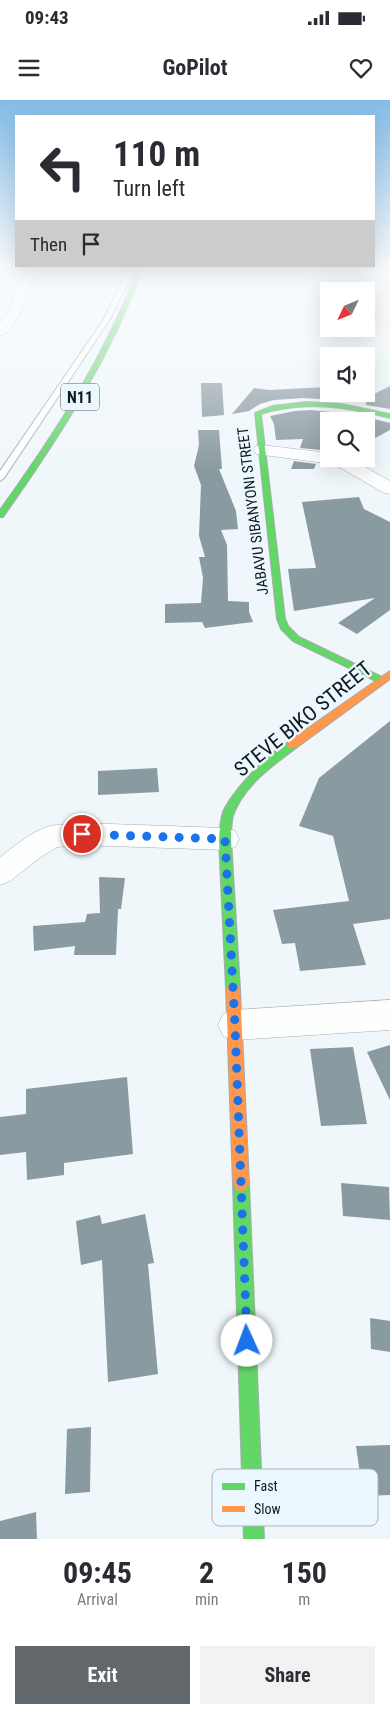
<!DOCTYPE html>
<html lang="en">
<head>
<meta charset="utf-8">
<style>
  :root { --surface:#fff; --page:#f2f2f3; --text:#2b2b33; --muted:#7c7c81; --accent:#61676a }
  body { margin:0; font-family:"Roboto Condensed",sans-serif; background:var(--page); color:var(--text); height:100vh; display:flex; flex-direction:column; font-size:19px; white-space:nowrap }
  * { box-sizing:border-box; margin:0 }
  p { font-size:16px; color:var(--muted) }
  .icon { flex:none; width:28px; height:28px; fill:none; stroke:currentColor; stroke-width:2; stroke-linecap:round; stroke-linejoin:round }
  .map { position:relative; height:1439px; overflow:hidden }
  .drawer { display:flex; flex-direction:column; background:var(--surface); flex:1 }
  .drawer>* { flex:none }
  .top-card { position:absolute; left:15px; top:15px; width:360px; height:152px; border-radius:0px; box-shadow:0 5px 20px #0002; background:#fff; color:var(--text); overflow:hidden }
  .needle { width:32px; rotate:227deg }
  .fabs { position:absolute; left:320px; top:182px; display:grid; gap:10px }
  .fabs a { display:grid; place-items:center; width:55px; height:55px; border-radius:0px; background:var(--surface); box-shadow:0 5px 20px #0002; font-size:25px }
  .pin { position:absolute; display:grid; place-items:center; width:42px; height:42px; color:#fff; margin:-21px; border:2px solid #fff; border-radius:50%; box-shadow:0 1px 5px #0007 }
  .me { position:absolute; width:55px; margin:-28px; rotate:358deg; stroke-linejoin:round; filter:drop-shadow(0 0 4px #0008) }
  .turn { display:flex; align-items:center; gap:18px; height:105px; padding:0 15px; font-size:22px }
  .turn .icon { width:65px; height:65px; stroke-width:2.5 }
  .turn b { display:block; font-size:35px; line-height:42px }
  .then { display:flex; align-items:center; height:48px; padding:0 15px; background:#0003; gap:10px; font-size:19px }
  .eta { display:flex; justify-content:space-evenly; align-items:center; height:85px; text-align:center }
  .eta b { font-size:30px; font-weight:700; line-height:35px }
  .cta { display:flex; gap:10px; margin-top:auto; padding:10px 15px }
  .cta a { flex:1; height:58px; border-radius:0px; background:var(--accent); color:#fff; font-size:20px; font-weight:700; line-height:58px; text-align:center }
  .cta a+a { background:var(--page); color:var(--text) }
  .status { display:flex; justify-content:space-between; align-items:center; height:35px; padding:0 25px; background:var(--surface); direction:ltr }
  .status svg { height:14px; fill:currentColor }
  header { display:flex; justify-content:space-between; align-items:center; height:65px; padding:0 15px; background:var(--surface); font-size:22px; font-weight:700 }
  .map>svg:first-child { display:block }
  .building { fill:#8a9aa1 }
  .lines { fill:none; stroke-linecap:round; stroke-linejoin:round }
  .lane-casing { stroke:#a7adb0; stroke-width:2 }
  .street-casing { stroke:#a7adb0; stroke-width:1 }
  .fast-casing { stroke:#a7adb0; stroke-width:2 }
  .slow-casing { stroke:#a7adb0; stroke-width:2 }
  .lane { fill:#fdfefe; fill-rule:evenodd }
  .street { fill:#fdfefe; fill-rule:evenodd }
  .fast { fill:#63d668; fill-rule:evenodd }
  .slow { fill:#ff974d; fill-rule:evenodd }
  .route { stroke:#1a73e8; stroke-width:9; stroke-dasharray:0 16.2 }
  .labels { text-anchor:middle; stroke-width:5; stroke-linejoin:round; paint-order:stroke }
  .far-street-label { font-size:15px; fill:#141a1d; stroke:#ebf8ff }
  .shield { fill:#ebf8ff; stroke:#545d61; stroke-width:1 }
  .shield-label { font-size:16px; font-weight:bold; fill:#141a1d }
  .near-street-label { font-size:21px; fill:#141a1d; stroke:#ebf8ff }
  .key { fill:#ebf8ff; stroke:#aab5bb; stroke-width:1 }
  .key-label { font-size:14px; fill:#141a1d }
</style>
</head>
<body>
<div class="status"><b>09:43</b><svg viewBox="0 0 49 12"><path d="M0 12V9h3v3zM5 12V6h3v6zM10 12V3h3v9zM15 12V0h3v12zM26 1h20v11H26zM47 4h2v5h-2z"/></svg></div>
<header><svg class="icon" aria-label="menu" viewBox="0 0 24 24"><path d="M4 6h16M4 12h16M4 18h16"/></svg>GoPilot<svg class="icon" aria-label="heart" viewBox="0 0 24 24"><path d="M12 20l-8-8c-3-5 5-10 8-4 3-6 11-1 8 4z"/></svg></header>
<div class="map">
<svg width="390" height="1439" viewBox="0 0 390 1439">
  <rect width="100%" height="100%" fill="#f0f7fa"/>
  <!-- building -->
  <g class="building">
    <path d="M201 283H222L224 315 202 317Z"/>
    <path d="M390 286V309L366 305V298Z"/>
    <path d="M327 287 329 294 334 300 303 298 274 300 260 304 249 311 232 314 254 288 269 290Z"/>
    <path d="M311 310 341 313 345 321H329V347L322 348 321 350 300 348 303 339 276 340 274 324 270 316 295 311Z"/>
    <path d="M366 317 390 323V330L366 343Z"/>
    <path d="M198 330H219L222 369H219L236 411 238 429 221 430 227 445 228 501 249 502V512L253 522 205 528 202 522 165 523V504L201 503 203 478 199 457H205L199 436 201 385 194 366 199 345Z"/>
    <path d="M294 361 316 364 314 369H291Z"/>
    <path d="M359 397 364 409 390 422V510L357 534 338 523 375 498 294 511 288 469 316 468 302 402Z"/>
    <path d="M390 621V819L353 824 366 865 300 871 295 843 282 844 273 810 349 801 333 736 299 726 319 678Z"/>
    <path d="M157 668 159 692 98 695V671Z"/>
    <path d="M99 777 125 778 121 809H118L116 855H74L75 846 34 851 33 826 85 822 87 814 100 813Z"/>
    <path d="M390 945V1000L367 952Z"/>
    <path d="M353 947 367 1024 321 1026 310 949Z"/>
    <path d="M127 977 133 1054 64 1063V1075L27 1080 26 1052 0 1055V1017L26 1014V989Z"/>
    <path d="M341 1083 389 1087 390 1120 343 1116Z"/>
    <path d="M145 1114 154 1163 148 1164 158 1274 108 1282 102 1160 81 1165 76 1121 100 1115 102 1124Z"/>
    <path d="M370 1218 390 1221V1252L371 1249Z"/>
    <path d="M91 1327 90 1392 65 1394 67 1329Z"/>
    <path d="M390 1345V1395L363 1396 356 1346Z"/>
    <path d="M36 1412 37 1439H0V1421Z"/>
  </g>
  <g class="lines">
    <!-- lane casing -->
    <g class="lane-casing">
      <path id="lane" d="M129 168H135L110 219 4 378 0 381V371L104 219Z"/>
    </g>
    <!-- street casing -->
    <g class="street-casing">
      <g id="street">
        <path d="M29 168H42C39 173 34 176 31 181 24 196 19 231 0 236V223L9 212 20 179Z"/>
        <path d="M262 345 329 353V359H351L390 381V394L384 393 339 367 324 363 256 354 253 350 256 346Z"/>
        <path d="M82 723 225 728 235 731 239 739 235 747 225 750 82 745 57 747 41 757 10 781 0 785V757C15 746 32 731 50 726 61 724 72 724 82 723Z"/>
        <path d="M390 900V930L235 940 223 936 218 925 223 914 235 910Z"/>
      </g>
    </g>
    <!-- fast casing -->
    <g class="fast-casing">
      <g id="fast">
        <path d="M138 168H143C109 261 60 336 3 417H0V410C56 332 104 258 138 168Z"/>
        <path d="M306 302 341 304 390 314V318C347 307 304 300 261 314L285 519 288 526 299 537 384 578 386 580 384 582H378L293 541 281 529 277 519 255 313 273 306Z"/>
        <path d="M292 641 297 645 296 648C273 665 242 687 233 716 231 723 231 731 231 739L240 889 238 893 233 895 228 893 226 889 219 739C220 730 220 721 223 712 232 692 271 648 292 641Z"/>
        <path d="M241 1076 246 1079 249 1084 264 1439H244L233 1084 236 1079Z"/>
      </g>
    </g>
    <!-- slow casing -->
    <g class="slow-casing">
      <g id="slow">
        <path d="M390 571V579L296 648H288L287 645 288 642Z"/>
        <path d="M233 883 238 885 240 889 249 1084 246 1089 241 1092 236 1089 233 1084 226 889 228 885Z"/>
      </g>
    </g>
    <!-- lane -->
    <use href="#lane" class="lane"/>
    <!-- street -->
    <use href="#street" class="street"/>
    <!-- fast -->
    <use href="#fast" class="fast"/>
    <!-- slow -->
    <use href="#slow" class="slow"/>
  </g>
  <!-- sky -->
  <linearGradient id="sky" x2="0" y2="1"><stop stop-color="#83bce8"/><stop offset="0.45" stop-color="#f8fbfd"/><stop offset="1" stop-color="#f8fbfd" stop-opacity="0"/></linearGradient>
  <rect width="390" height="370" fill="url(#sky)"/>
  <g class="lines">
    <!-- route -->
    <path class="route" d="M82 734 225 739 235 925 247 1241"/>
  </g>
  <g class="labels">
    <!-- far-street labels -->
    <g class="far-street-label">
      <text transform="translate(253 411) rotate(-97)" y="5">JABAVU SIBANYONI STREET</text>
    </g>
    <!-- shield labels -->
    <rect class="shield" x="61" y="283.5" width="38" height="27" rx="4"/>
    <g class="shield-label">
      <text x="80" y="303">N11</text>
    </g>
    <!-- near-street labels -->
    <g class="near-street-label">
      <text transform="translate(303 619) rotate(-39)" y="7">STEVE BIKO STREET</text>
    </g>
  </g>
  <!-- legend -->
  <rect x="212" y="1369" width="166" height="57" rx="8" class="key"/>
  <rect x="222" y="1383" width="23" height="7" fill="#63d668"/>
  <rect x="222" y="1406" width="23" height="6" fill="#ff974d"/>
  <g class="key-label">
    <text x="254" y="1391">Fast</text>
    <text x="254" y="1414">Slow</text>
  </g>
</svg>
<div class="fabs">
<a><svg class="needle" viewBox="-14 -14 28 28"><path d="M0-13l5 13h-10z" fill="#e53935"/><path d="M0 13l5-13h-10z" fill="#7c7c81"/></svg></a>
<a><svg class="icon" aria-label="sound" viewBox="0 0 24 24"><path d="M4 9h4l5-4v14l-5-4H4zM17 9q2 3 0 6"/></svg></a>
<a><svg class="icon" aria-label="search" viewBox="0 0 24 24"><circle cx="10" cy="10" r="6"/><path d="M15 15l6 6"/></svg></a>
</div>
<div class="pin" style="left:82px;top:734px;background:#d93025"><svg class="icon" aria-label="arrive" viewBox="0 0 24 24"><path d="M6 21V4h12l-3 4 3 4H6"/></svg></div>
<svg class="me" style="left:247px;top:1241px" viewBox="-20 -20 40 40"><circle r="19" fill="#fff"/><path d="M0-13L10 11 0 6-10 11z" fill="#1a73e8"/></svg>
<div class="top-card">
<div class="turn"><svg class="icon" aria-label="left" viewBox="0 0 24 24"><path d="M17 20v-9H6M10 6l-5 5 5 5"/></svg><div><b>110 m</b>Turn left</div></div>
<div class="then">Then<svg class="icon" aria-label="arrive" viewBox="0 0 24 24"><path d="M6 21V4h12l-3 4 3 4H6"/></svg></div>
</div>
</div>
<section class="drawer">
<div class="eta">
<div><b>09:45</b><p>Arrival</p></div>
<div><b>2</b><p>min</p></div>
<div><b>150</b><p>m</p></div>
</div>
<div class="cta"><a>Exit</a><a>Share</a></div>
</section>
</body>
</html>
